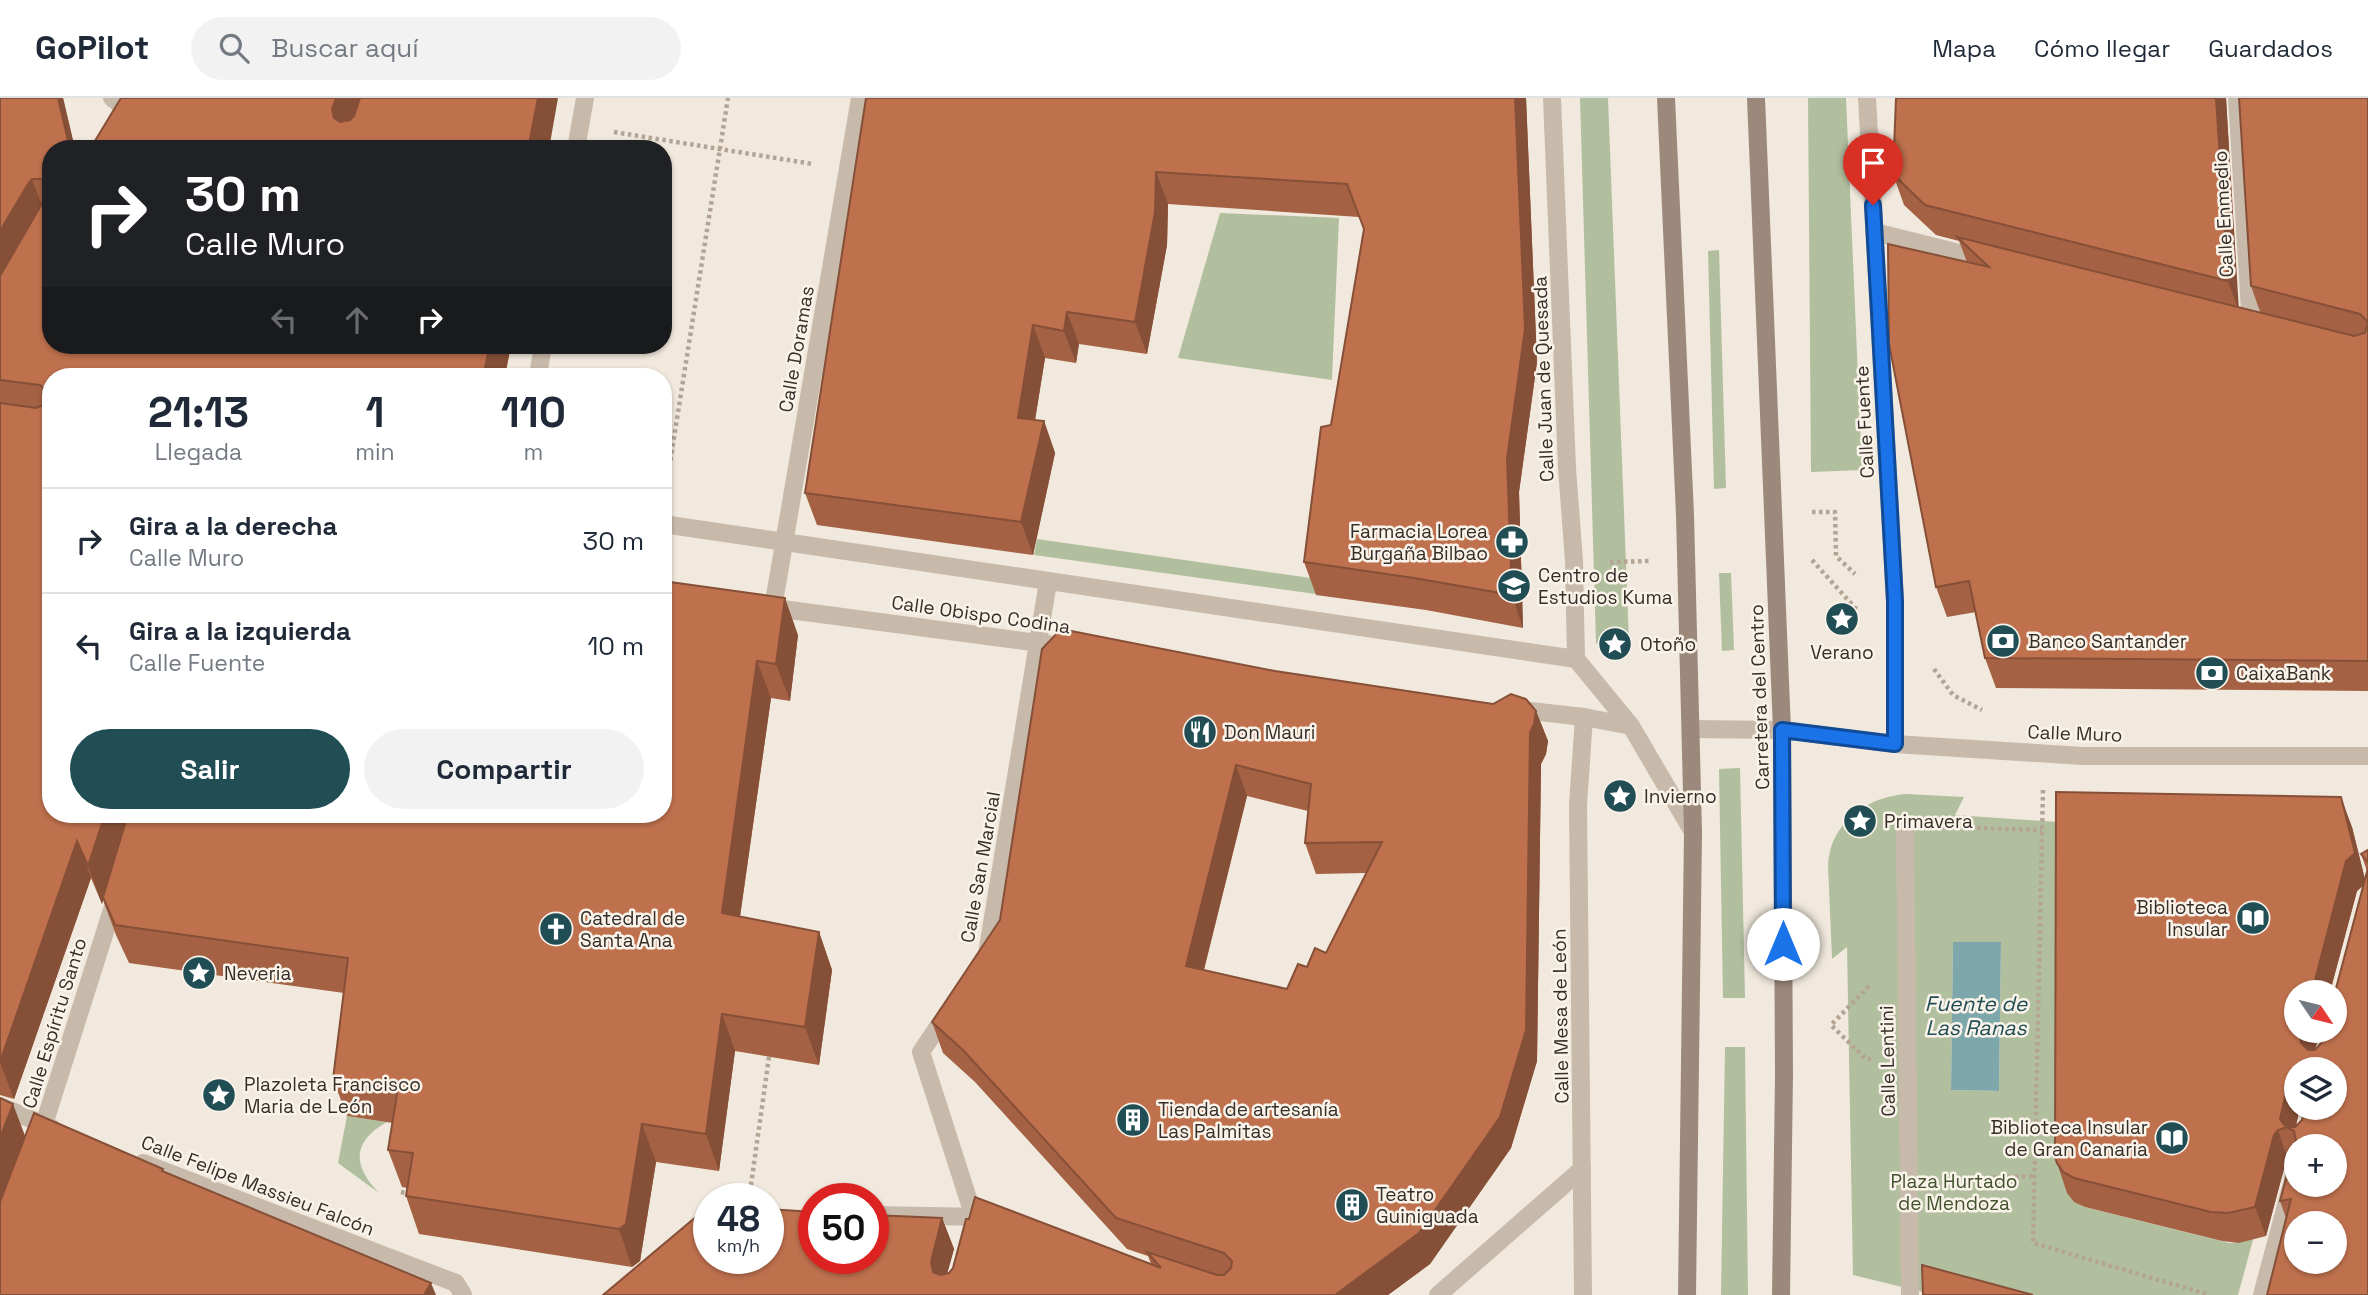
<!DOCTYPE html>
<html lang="es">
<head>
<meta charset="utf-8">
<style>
  :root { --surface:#fff; --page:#f2f2f3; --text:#1f2937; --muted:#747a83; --line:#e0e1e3; --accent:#214e55 }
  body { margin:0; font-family:"Space Grotesk",sans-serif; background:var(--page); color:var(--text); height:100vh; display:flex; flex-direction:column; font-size:26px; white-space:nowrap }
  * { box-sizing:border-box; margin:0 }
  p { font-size:23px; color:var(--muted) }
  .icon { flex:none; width:38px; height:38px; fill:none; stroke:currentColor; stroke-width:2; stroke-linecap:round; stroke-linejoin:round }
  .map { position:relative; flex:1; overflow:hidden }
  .panel { position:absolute; left:42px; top:270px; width:630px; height:455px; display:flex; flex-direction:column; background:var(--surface); border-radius:28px; box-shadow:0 2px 5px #0004 }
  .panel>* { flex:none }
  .banner { position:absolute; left:42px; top:42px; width:630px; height:214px; border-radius:28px; box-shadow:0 2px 5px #0004; background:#202124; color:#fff; overflow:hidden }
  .needle { width:46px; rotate:125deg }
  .tools { position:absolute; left:2284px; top:882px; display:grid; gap:14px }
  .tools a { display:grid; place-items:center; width:63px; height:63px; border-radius:50%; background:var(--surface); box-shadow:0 2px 5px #0004; font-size:35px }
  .speed { position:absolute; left:693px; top:1085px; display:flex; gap:14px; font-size:35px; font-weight:700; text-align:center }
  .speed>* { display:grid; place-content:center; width:91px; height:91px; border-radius:50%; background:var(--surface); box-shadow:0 2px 5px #0004; line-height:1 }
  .speed small { font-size:18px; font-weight:400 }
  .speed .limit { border:10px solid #d22; background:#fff; color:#111 }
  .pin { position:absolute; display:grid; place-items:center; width:60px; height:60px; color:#fff; margin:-72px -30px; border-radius:50% 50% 50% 0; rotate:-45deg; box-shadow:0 0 7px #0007 }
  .pin .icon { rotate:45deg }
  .me { position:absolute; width:77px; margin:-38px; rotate:0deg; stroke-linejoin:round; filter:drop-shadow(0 0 5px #0008) }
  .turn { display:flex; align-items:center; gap:24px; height:147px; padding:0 28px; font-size:32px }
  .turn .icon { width:91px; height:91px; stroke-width:2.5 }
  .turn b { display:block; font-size:49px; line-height:60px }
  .lanes { display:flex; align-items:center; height:66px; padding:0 28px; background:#0003; justify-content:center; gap:35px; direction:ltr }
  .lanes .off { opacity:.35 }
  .eta { display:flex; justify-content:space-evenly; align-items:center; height:119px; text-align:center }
  .eta b { font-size:42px; font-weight:700; line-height:49px }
  .primary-button { display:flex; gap:14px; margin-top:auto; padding:14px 28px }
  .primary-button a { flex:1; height:80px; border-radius:42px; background:var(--accent); color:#fff; font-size:28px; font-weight:700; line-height:80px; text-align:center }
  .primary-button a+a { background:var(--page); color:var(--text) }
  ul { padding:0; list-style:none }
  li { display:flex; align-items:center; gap:21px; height:105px; padding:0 28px; border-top:2px solid var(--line) }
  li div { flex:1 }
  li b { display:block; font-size:26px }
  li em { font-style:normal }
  header { display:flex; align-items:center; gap:42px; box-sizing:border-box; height:98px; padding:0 35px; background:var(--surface); border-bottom:2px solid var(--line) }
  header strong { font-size:33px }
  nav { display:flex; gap:38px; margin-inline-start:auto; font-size:24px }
  .search { width:490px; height:63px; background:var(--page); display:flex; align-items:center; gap:18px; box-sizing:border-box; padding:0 24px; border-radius:38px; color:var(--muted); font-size:26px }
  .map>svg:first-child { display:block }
  .green { fill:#b2bf9e; fill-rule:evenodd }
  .water { fill:#7ea7ac }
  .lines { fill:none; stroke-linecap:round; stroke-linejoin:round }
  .path { stroke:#b4a494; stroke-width:4.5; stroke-dasharray:3.5 3.5; stroke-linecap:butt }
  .pedestrian { stroke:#c8baaa; stroke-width:18 }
  .minor { stroke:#c8baaa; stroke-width:18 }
  .secondary { stroke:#9c897b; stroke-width:18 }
  .wall { fill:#a46143; fill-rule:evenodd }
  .shaded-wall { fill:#864f37 }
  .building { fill:#bf714e; stroke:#864f37; stroke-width:2; fill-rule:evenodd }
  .route-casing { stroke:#114b97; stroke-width:18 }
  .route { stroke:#1a73e8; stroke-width:12 }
  .labels { text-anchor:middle; stroke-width:5; stroke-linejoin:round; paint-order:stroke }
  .street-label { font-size:19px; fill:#362e29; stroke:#f9f3ea }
  .poi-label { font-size:19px; fill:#362e29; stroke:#f9f3ea; text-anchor:start }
  .park-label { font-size:19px; fill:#43532e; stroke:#f9f3ea }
  .water-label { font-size:21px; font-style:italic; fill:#214e55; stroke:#f9f3ea }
</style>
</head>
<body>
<header>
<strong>GoPilot</strong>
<div class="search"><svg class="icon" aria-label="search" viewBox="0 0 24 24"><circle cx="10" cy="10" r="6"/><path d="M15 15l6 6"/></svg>Buscar aquí</div>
<nav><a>Mapa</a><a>Cómo llegar</a><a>Guardados</a></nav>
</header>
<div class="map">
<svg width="2368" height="1197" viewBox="0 0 2368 1197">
  <rect width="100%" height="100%" fill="#f1e9dd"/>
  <!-- green -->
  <g class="green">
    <path d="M1580 0H1608L1629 544 1620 554 1609 556 1596 545Z"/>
    <path d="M1808 0H1846L1862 372 1811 374Z"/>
    <path d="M1220 115 1339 120 1332 282 1178 260Z"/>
    <path d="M1719 152 1726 390 1714 391 1708 153Z"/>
    <path d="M1037 441 1318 481 1316 496 1034 457Z"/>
    <path d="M1719 475H1731L1734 552 1722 553Z"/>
    <path d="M1740 670 1745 900H1723L1719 671Z"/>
    <path d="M1906 696 1964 699 1955 717 2072 725 2074 1103 2085 1109 2229 1145 2244 1144 2257 1127 2238 1197H1935L1853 1177 1847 849 1832 861C1831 837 1830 814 1829 791 1829 781 1827 768 1829 758 1836 720 1870 699 1906 696ZM1953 844 2001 845 1999 993 1951 992Z"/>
    <path d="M1725 949H1745L1748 1197H1721Z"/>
    <path d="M347 1018 387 1024C351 1044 353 1068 379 1095L338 1065Z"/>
  </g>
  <!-- water -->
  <path class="water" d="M1953 844H2001L1999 993 1951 992Z"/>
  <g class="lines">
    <!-- path -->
    <g class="path">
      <path d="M614 34 813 66"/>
      <path d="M666 390 728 0"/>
      <path d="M1812 414H1835L1836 458 1855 476"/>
      <path d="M1812 462 1858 513"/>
      <path d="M1610 464 1650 463"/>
      <path d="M1934 571 1953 597 1982 612"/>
      <path d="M2043 692 2033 1145 2210 1197"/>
      <path d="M1942 729 2042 732"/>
      <path d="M1869 888 1831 927 1866 961H1872"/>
      <path d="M1945 1081 2035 1078"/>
      <path d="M401 1094 411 1096"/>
      <path d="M749 1101 769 959"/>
    </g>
    <!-- pedestrian -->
    <g class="pedestrian">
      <path d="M576 51 585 0"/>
      <path d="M538 278 543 247"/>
      <path d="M767 509 1069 549"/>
      <path d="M773 510 860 0"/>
      <path d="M1513 611 1584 619"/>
      <path d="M1905 728 1910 1197"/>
      <path d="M987 856 1048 484"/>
      <path d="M948 914 921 954 974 1119"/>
      <path d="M0 1008 52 1030"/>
      <path d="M41 1036 117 796"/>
      <path d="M143 1065 456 1185 463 1197"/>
      <path d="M873 1117 985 1119"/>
      <path d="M1438 1197 1582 1071"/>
      <path d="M2262 1197 2296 1070"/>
    </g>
    <!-- minor -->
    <g class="minor">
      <path d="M112 0 121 7"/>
      <path d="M1552 0 1567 370 1574 463 1576 561"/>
      <path d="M1867 0 1895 503V646"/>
      <path d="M2237 0 2251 229"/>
      <path d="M1875 134 1987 162"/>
      <path d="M663 426 1576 561"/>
      <path d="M1576 561 1631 628 1693 734"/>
      <path d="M1691 631 1782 632 1895 646 2083 658H2368"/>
      <path d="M1583 1197 1578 707 1584 619 1631 628"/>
    </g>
    <!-- secondary -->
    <g class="secondary">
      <path d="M1666 0 1685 417 1693 734 1687 1197"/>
      <path d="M1756 0 1782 632 1784 977 1781 1197"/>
    </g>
  </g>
  <!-- wall -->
  <g class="wall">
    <path d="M0 0H63L75 51H51V247H511L505 278H51V716H663V483L798 537 790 603 771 600 740 819 819 834 832 872 819 967 735 953 719 1073 656 1064 640 1163 632 1169 419 1136 406 1098 407 1090 402 1089 388 1052 393 1025 347 1018 333 981 344 895 129 865 116 837 103 802 102 806 91 780 14 1001 0 997Z"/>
    <path d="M866 0H1526L1537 264 1519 394 1523 530 1426 512 1316 497 1304 464 1331 327 1364 132 1359 119 1168 106 1167 147 1147 256 1079 246 1076 265 1045 260 1035 322 1044 323 1055 355 1033 457 817 427 805 395Z"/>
    <path d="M1896 0H2226L2238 209 2260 214 2251 188 2368 0V593L1996 590 1985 560 1976 514 1947 519 1936 489 1967 164 1959 143 1936 137 1904 107 1893 76Z"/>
    <path d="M1275 573 1536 613 1548 643 1546 656 1541 666 1537 963 1511 1050 1430 1166 1388 1197H603L942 1120 954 1151 947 1175 1151 1166 1148 1158 1127 1151 975 984 943 955 932 924ZM1247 698 1308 713 1305 745 1316 776 1366 775 1326 855 1307 869 1287 891 1204 872Z"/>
    <path d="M2352 729 2365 782 2367 773 2361 756 2368 752V1197L2286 1120 2280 1103 2291 1061 2288 1062 2285 1067 2266 1138 2239 1145 2222 1143 2085 1109 2074 1104 2067 1095 2057 1065ZM2364 787 2322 944 2315 952 2320 933 2296 894H2330L2357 793ZM2296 971H2334L2302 1022 2296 1028 2300 1010H2296Z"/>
  </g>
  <!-- shaded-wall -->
  <g class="shaded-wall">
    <path d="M58 0H63L75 51H70Z"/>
    <path d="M336 0H362L346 48 334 20 332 11Z"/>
    <path d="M538 0H558L549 51H528Z"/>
    <path d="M1515 0H1526L1537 264 1519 394 1523 530 1512 497 1507 361Z"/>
    <path d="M2216 0H2226L2239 213 2228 183Z"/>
    <path d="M1156 74 1168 106 1167 147 1147 256 1135 224Z"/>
    <path d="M32 81 46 119 0 193V133L28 86Z"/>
    <path d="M1067 214 1079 246 1076 265 1064 233Z"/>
    <path d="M1033 227 1045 260 1030 353 1018 320Z"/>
    <path d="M256 247H279L268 274Z"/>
    <path d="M490 247H511L505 278H483Z"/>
    <path d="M1044 323 1055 355 1033 457 1021 424Z"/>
    <path d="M785 500 798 537 790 603 776 566Z"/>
    <path d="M757 563 771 600 735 853 722 815Z"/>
    <path d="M1536 613 1548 643 1546 656 1541 666 1537 963 1511 1050 1430 1166 1388 1197H1335L1530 635Z"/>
    <path d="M1236 667 1247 698 1197 899 1186 868Z"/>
    <path d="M2341 699 2352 729 2366 785 2357 793 2330 894H2312L2346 763Z"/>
    <path d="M105 716H130L102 806 88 768Z"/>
    <path d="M77 743 91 780 14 1001 0 964Z"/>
    <path d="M819 834 832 872 819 967 805 929Z"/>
    <path d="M722 916 735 953 719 1073 706 1036Z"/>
    <path d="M2302 933H2320L2311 968 2301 945 2300 938Z"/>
    <path d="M2296 971V1010H2300L2294 1035V1033L2287 1029 2284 1030 2280 1021 2290 977Z"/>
    <path d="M13 1006 27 1043 0 1114V1040Z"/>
    <path d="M642 1026 656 1064 640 1163 632 1169 619 1131Z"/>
    <path d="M2278 1032 2288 1062 2285 1067 2266 1138 2255 1109 2274 1037Z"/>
    <path d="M942 1120 954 1151 942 1195 933 1174 931 1164Z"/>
    <path d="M431 1185 436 1197H424Z"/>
  </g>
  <!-- building -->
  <g class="building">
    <path d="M0 0H58L70 51H51V247H257L261 251H268L273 249 274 247H490L483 278H51V716H105L88 768 77 743 0 964V305L36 310 46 306 49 299 48 294 40 287 0 282V178L47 97V86L42 81H32L28 86 0 133Z"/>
    <path d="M121 0H336L332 11 334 20 340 24 350 22 354 18 360 0H538L528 51H90Z"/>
    <path d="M866 0H1515L1525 231 1507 361 1512 497 1414 480 1304 464 1321 329 1331 327 1364 131 1347 86 1156 74 1155 114 1135 224 1067 214 1064 233 1033 227 1018 320 1044 323 1021 424 805 395Z"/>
    <path d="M1896 0H2216L2228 183 1925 107 1893 76Z"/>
    <path d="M2239 0H2368V563L1985 560 1969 483 1936 489 1889 246 1888 146 1989 169 1957 139 2354 238 2365 235 2368 224 2360 216 2251 188Z"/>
    <path d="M663 483 785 500 776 566 757 563 722 815 819 834 805 929 722 916 706 1036 642 1026 626 1126 619 1131 406 1098 413 1055 388 1052 398 990 333 981 348 860 115 827 103 799 128 716H663Z"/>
    <path d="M1061 531 1275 573 1493 606 1511 596 1526 601 1536 613 1534 626 1530 635 1526 932 1500 1019 1419 1135 1335 1197H603L709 1108V1160H768V1111L814 1114V1160H873V1117L942 1120 931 1164 933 1174 940 1177 949 1175 953 1170 966 1121H969L975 1099 1161 1170 1147 1154 1217 1177H1224L1231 1170 1232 1163 1224 1155 1116 1120 964 953 932 924 1000 822 1042 551ZM1236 667 1311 686 1305 745 1382 744 1326 855 1315 850 1307 869 1298 866 1287 891 1186 868Z"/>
    <path d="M2056 694 2341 699 2355 755 2346 763 2312 894H2296V933H2302L2300 938 2301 945 2308 952H2315L2322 944 2325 933H2334V898L2368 770V1197H2267L2291 1101 2280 1103 2296 1043 2294 1033 2287 1029 2278 1032 2274 1037 2255 1109 2228 1115 2211 1114 2074 1080 2063 1074 2057 1065 2055 1059ZM2298 970H2305L2307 971H2334V1010H2305L2302 1022 2295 1029H2289L2284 1027 2280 1021 2290 977ZM2296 1048H2334V1087H2296ZM2296 1125H2334V1164H2296Z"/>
    <path d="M2368 752V764L2361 756Z"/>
    <path d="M0 1000 13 1006 0 1040Z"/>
    <path d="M34 1015 163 1071 162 1073 431 1185 424 1197H0V1104Z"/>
    <path d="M1922 1167 2033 1197H1923Z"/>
  </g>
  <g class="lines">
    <!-- route casing -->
    <g class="route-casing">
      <path id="route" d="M1783 846 1782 632 1895 646V503L1873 107"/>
    </g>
    <!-- route -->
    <use href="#route" class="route"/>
  </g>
  <!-- icons -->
  <defs>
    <g id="pharmacy-disc" transform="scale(1.75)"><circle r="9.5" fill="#214e55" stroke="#f9f3ea"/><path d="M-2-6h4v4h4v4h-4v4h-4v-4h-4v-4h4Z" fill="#fff"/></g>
    <g id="school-disc" transform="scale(1.75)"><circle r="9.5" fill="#214e55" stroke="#f9f3ea"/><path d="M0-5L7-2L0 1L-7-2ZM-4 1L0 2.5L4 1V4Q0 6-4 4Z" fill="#fff"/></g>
    <g id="sight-disc" transform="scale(1.75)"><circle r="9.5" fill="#214e55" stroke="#f9f3ea"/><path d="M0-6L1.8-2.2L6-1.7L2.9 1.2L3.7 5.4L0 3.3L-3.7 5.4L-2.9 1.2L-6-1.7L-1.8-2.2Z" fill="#fff"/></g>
    <g id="bank-disc" transform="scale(1.75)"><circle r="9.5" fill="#214e55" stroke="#f9f3ea"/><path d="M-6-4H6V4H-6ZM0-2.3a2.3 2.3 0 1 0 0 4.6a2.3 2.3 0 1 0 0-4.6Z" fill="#fff"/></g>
    <g id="restaurant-disc" transform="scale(1.75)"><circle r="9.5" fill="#214e55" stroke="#f9f3ea"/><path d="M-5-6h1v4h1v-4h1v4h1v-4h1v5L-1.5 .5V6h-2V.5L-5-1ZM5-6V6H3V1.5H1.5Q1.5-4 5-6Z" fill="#fff"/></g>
    <g id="library-disc" transform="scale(1.75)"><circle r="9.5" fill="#214e55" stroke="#f9f3ea"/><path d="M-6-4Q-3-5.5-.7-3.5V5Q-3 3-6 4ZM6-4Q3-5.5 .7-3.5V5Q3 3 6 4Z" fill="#fff"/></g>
    <g id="church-disc" transform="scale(1.75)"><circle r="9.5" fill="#214e55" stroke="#f9f3ea"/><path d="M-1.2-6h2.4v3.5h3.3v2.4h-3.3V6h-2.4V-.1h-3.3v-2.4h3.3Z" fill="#fff"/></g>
    <g id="building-disc" transform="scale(1.75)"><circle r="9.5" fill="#214e55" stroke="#f9f3ea"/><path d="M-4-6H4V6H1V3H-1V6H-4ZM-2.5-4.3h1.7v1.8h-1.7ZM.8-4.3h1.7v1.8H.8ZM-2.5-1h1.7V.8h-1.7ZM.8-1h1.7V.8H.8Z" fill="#fff"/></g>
  </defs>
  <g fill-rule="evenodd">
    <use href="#pharmacy-disc" x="1512" y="444"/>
    <use href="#school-disc" x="1514" y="488"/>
    <use href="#sight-disc" x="1842" y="521"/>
    <use href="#bank-disc" x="2003" y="543"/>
    <use href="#sight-disc" x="1615" y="546"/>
    <use href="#bank-disc" x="2212" y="575"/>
    <use href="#restaurant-disc" x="1200" y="634"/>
    <use href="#sight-disc" x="1620" y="698"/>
    <use href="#sight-disc" x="1860" y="723"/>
    <use href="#library-disc" x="2253" y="820"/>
    <use href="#church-disc" x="556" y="831"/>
    <use href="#sight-disc" x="199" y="875"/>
    <use href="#sight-disc" x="219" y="997"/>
    <use href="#building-disc" x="1133" y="1022"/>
    <use href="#library-disc" x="2172" y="1040"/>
    <use href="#building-disc" x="1352" y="1107"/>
  </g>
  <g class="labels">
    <!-- street labels -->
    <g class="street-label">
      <text transform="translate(2223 116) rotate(-93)" y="7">Calle Enmedio</text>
      <text transform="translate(796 251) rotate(-80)" y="7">Calle Doramas</text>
      <text transform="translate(1543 281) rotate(-92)" y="7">Calle Juan de Quesada</text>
      <text transform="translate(1864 324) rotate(-93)" y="7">Calle Fuente</text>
      <text transform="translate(981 516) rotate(8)" y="7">Calle Obispo Codina</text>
      <text transform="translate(1759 599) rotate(-92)" y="7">Carretera del Centro</text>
      <text transform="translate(2075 635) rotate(2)" y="7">Calle Muro</text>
      <text transform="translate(980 769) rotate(-80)" y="7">Calle San Marcial</text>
      <text transform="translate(1560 918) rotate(-91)" y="7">Calle Mesa de León</text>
      <text transform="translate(54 925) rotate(-73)" y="7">Calle Espíritu Santo</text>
      <text transform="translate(1887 963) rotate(-91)" y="7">Calle Lentini</text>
      <text transform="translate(258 1087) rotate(21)" y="7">Calle Felipe Massieu Falcón</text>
    </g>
    <!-- poi labels -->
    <g class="poi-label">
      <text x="1488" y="440" text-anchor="end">Farmacia Lorea<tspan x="1488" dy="22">Burgaña Bilbao</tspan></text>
      <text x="1538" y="484">Centro de<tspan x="1538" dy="22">Estudios Kuma</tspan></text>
      <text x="2028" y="550">Banco Santander</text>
      <text x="1640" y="553">Otoño</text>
      <text x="1842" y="561" text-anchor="middle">Verano</text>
      <text x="2236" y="582">CaixaBank</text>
      <text x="1224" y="641">Don Mauri</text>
      <text x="1644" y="705">Invierno</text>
      <text x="1884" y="730">Primavera</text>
      <text x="2228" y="816" text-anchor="end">Biblioteca<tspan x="2228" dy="22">Insular</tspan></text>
      <text x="580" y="827">Catedral de<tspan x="580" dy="22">Santa Ana</tspan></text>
      <text x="224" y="882">Neveria</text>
      <text x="244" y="993">Plazoleta Francisco<tspan x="244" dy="22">Maria de León</tspan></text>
      <text x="1158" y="1018">Tienda de artesanía<tspan x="1158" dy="22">Las Palmitas</tspan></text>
      <text x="2148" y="1036" text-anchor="end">Biblioteca Insular<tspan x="2148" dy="22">de Gran Canaria</tspan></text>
      <text x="1376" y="1103">Teatro<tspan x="1376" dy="22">Guiniguada</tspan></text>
    </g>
    <!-- park labels -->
    <g class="park-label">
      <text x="1954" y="1090">Plaza Hurtado<tspan x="1954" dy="22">de Mendoza</tspan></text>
    </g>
    <!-- water labels -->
    <g class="water-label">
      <text x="1976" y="913">Fuente de<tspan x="1976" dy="24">Las Ranas</tspan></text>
    </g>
  </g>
</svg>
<div class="tools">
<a><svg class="needle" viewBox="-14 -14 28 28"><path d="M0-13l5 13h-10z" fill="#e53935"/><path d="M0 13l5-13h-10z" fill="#747a83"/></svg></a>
<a><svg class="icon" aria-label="layers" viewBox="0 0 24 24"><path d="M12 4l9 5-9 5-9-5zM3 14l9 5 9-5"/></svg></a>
<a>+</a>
<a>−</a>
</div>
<div class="speed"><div>48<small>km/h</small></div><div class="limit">50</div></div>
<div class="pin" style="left:1873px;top:107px;background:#d93025"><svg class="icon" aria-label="arrive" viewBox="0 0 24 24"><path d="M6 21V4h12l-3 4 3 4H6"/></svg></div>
<svg class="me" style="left:1783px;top:846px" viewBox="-20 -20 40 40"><circle r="19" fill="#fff"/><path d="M0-13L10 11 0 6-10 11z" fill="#1a73e8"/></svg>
<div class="banner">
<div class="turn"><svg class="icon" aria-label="right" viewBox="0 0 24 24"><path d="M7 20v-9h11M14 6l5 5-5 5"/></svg><div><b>30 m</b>Calle Muro</div></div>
<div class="lanes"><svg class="icon off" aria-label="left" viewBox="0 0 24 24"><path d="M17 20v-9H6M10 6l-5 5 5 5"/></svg><svg class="icon off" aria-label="ahead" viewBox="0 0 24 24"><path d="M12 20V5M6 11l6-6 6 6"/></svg><svg class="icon" aria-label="right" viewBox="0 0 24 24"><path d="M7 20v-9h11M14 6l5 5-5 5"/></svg></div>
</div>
<section class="panel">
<div class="eta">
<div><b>21:13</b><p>Llegada</p></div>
<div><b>1</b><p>min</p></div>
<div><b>110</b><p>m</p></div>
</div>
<ul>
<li><svg class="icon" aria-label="right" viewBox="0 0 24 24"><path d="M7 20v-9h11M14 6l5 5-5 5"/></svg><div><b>Gira a la derecha</b><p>Calle Muro</p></div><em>30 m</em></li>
<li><svg class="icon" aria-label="left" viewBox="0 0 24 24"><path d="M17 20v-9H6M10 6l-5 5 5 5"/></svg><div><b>Gira a la izquierda</b><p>Calle Fuente</p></div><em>10 m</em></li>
</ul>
<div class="primary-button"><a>Salir</a><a>Compartir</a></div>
</section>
</div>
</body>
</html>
